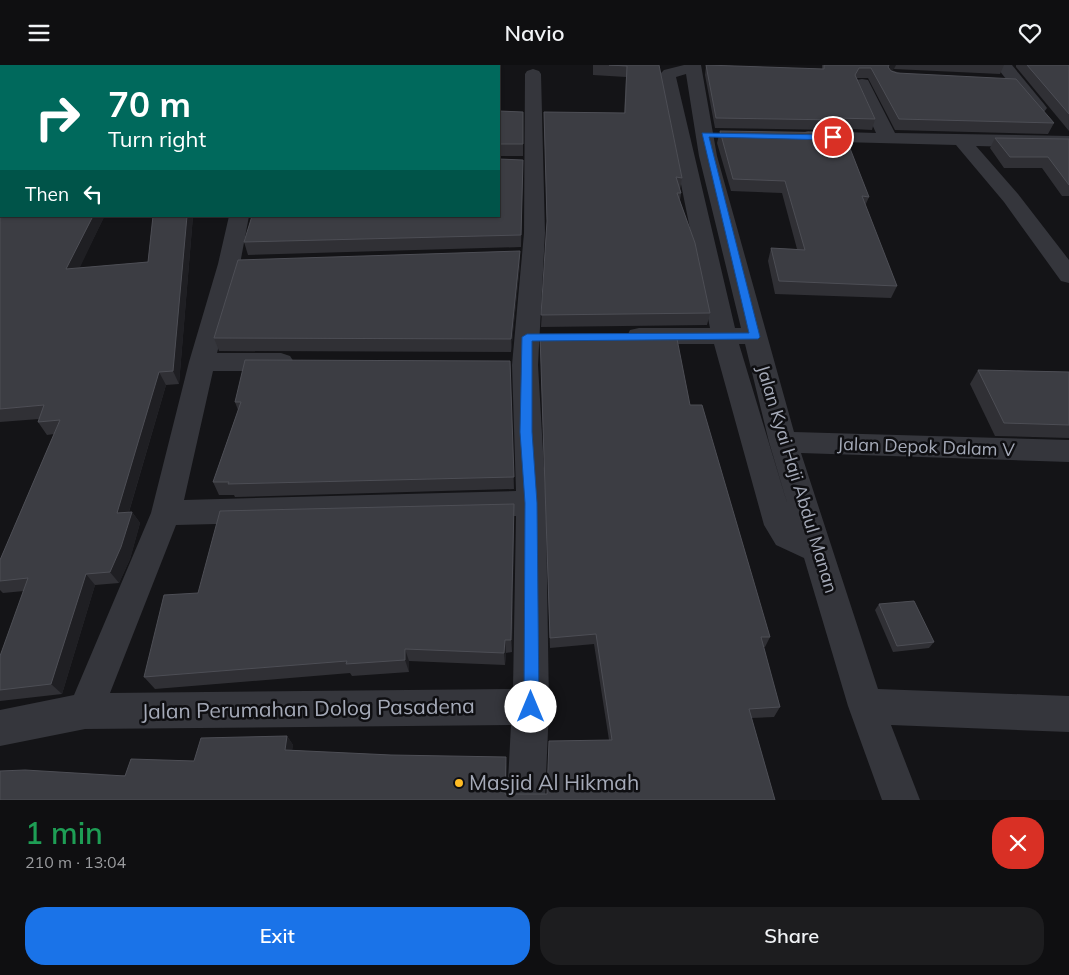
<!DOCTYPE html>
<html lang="en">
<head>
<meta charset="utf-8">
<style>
  :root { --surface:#0f0f11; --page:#1d1d1f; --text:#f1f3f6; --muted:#9b9c9f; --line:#2f2f31; --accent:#1a73e8 }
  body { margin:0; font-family:Mulish,sans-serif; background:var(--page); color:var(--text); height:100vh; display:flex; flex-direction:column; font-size:19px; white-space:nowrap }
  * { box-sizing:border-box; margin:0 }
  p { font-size:16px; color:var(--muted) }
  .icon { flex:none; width:28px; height:28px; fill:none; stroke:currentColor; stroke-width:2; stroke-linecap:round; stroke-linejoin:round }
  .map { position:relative; height:735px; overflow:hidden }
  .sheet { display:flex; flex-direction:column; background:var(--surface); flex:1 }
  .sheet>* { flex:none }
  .top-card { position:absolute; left:0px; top:0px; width:500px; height:152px; box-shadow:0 1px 4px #0004,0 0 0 1px var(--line); background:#00695c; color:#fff; overflow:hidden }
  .pin { position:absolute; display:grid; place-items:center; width:42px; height:42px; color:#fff; margin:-21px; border:2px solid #fff; border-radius:50%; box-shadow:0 1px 5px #0007 }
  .me { position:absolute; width:55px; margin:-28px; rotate:0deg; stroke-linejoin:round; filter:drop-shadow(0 0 4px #0008) }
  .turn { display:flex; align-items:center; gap:18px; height:105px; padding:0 25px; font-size:22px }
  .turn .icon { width:65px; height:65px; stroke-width:2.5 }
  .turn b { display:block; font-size:35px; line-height:42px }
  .then { display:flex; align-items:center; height:48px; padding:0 25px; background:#0003; gap:10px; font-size:19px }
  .round { display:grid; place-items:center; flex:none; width:52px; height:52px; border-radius:20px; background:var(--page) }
  .summary { display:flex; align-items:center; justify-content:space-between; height:85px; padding:0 25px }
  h1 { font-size:30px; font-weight:600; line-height:38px; color:#1e9e55 }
  .action { display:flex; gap:10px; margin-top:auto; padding:10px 25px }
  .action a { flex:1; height:58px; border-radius:20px; background:var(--accent); color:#fff; font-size:20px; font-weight:600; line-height:58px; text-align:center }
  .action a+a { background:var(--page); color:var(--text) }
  header { display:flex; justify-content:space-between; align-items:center; height:65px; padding:0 25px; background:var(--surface); font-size:22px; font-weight:600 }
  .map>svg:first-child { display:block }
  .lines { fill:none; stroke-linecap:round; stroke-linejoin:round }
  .street { fill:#35363c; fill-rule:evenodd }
  .wall { fill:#303035 }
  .shaded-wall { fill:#1f1f23 }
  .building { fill:#3c3d43; stroke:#4d4e55 }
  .route { fill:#1a73e8; stroke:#114b97 }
  .poi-dot { fill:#ffbc24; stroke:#0f0f12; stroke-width:2 }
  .labels { text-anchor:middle; stroke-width:5; stroke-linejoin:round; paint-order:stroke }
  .street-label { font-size:18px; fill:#a5aab8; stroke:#0f0f12 }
  .near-street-label { font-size:21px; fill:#a5aab8; stroke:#0f0f12 }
  .near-poi-label { font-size:21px; fill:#a5aab8; stroke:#0f0f12; text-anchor:start }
</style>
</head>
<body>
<header><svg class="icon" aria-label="menu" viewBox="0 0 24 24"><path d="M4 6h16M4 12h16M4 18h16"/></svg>Navio<svg class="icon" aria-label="heart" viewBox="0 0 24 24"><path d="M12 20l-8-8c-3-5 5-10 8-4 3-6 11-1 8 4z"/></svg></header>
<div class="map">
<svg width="1069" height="735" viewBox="0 0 1069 735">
  <rect width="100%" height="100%" fill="#141417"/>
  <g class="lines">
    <!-- street -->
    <g class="street">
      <path d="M356 0H381L382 1H357Z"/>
      <path d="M684 0H701L717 91 794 367 1069 375V397L801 388 878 624 1069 631V667L891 660 920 735H882L848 641 804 493 776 480 764 460 714 279H639L630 277 627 271 630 265 639 263H710L659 10 664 5ZM686 9 699 91 741 263H735L676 12ZM739 279H745L769 377 788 441Z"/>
      <path d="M995 0H1012L1044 39 1047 43 1044 47 1038 48 1032 47Z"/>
      <path d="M533 4 539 6 541 9 545 168 538 300 546 438 547 514 549 642 545 735H507L511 660 85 664 0 681V645L74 630 151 448 189 297 218 199 229 151H249L240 199 217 288H281L290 291 294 297 290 303 281 306H213L184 435 516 426 512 300 524 168 525 9 527 6ZM516 451 513 624 110 628 176 460Z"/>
      <path d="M862 14 868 15 870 19 895 68 1069 71V83L976 81 1018 129 1069 195V218L1061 216 1004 137 956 80 802 76 799 72 802 68 808 66 876 68 854 19 856 15Z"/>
      <path d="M1 87V100L0 101V88Z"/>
    </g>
  </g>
  <!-- wall -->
  <g class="wall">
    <path d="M0 0H363V1H1V25L0 26Z"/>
    <path d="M593 0H659L682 113 680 125 681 128 680 135 710 248 707 260 541 262 547 161 544 47 624 48 626 12 593 10Z"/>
    <path d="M706 0 822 4V0H1004L1000 9 894 4 891 5 1054 58 1048 69 895 65 868 13H857L875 54 872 65 835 63V65L715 63 705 10Z"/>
    <path d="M1016 0H1069V66L1016 2Z"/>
    <path d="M499 46 523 47V91H499Z"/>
    <path d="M720 66 869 132 865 141 897 221 891 233 775 229 768 196 771 183 797 184 782 128 731 126 717 78Z"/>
    <path d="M995 73 1069 74V131H1062L1042 103H1004L990 83Z"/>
    <path d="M523 95 521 182 248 190 244 177Z"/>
    <path d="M0 146 1 151H115L104 152 79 203 148 197 153 151H193L179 319 166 320 129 447H132L140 458 130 494 119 518 95 520 62 629 0 636V591L24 526 3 528 0 525V495L54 369 47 370 38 357 39 354 0 357Z"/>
    <path d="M520 186V199L511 287 219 286 214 273Z"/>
    <path d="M540 270 690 340 770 572 765 582H763L780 642 774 652 751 653 775 735H0L194 696 287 671 293 680 292 685 507 701 506 729H547L609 675 594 579 550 583Z"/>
    <path d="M510 296 514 424 235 432 234 430H219L213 417 238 345 235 337Z"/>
    <path d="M978 305 1069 307V373L995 371 970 319Z"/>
    <path d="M514 453 512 587 506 588 505 600 409 596V607L352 611 350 608 155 624 144 612 198 528Z"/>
    <path d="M879 539 934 577 929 583 893 587 875 545Z"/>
  </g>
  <!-- shaded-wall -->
  <g class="shaded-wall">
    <path d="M889 0H896L894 4 886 7Z"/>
    <path d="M523 95V107L521 182V170Z"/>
    <path d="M93 151H104V152L73 217 66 204Z"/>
    <path d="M187 151H193L179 319 173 306Z"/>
    <path d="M520 186V199L511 287V274Z"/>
    <path d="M159 307 166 320 125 460 117 448Z"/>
    <path d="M514 439V453L512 587 511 575Z"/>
    <path d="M132 447 140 458 130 494 119 518 110 507Z"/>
    <path d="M86 509 95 520 62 629 51 619Z"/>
    <path d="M505 575 506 588 505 600 504 588Z"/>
    <path d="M405 584 409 596V607L405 595Z"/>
    <path d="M287 671 293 680 291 693 285 685Z"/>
    <path d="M506 692 507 701 506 735 505 729Z"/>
  </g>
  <!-- building -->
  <g class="building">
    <path d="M0 0H360V1H1V14H0Z"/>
    <path d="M609 0H659L682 113 676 112 681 128H677L695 178 710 248 541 250 547 156 544 47 625 48 627 1Z"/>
    <path d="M706 0 824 4V0H889L888 2 891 6 897 8 1016 14 1054 58 899 54 871 3H859L855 10 875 54 837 53 838 55 716 53Z"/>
    <path d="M1027 0H1069V49Z"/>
    <path d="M499 46 523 47V79H499Z"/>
    <path d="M720 66 844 68 869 132 862 131 897 221 779 216 771 183 805 185 785 116 733 114Z"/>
    <path d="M995 73 1069 74V120L1048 92H1010Z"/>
    <path d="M499 94 523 95 521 170 244 177 252 151H499Z"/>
    <path d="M1 144V151H93L66 204 148 197 153 151H187L173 306 159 307 117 448 132 447 121 482 110 507 86 509 51 619 0 625V591L28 513 0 516V495L60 355 38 357 44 340 0 344V146Z"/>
    <path d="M520 186 511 274 214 273 238 195Z"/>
    <path d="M676 269 690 340H702L770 572H761L780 642 749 644 775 735H0V706L25 705 125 711 131 694 194 696 201 673 287 671 285 685 391 690 506 692 505 729H547L549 676 612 675 596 569 550 573 540 270Z"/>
    <path d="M245 295 510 296 514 412 228 419 229 417H213L241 337H235Z"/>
    <path d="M978 305 1069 307V360L1004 358Z"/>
    <path d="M514 439 511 575H505L504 588 405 584V595L346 599 347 596 144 612 164 530 198 528 220 446Z"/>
    <path d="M914 536 934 577 897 581 879 539Z"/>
  </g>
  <!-- route -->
  <path class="route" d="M702 68 833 70 836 72 833 75 709 72 760 272 758 274 532 276V367L537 438 539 642 537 647 531 649 526 647 524 642 525 438 520 367 522 272 527 269 749 268Z"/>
  <!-- markers -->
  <circle class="poi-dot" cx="459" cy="718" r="5"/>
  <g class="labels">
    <!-- street labels -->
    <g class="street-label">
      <text transform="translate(926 382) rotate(2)" y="6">Jalan Depok Dalam V</text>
      <text transform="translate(797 414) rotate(73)" y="6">Jalan Kyai Haji Abdul Manan</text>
    </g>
    <!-- near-street labels -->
    <g class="near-street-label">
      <text transform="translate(308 644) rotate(-1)" y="7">Jalan Perumahan Dolog Pasadena</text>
    </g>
    <!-- near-poi labels -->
    <g class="near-poi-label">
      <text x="469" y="725">Masjid Al Hikmah</text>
    </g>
  </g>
</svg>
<div class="pin" style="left:833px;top:72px;background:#d93025"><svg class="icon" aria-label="arrive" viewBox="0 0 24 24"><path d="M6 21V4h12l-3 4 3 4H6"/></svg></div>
<svg class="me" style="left:531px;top:642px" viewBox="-20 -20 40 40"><circle r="19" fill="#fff"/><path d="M0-13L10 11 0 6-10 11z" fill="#1a73e8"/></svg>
<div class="top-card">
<div class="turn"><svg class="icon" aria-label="right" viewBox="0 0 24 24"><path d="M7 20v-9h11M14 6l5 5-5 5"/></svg><div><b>70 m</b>Turn right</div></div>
<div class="then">Then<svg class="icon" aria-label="left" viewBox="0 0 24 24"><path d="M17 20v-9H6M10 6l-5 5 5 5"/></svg></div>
</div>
</div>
<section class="sheet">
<div class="summary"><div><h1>1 min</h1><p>210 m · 13:04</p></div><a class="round" style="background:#d93025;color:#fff"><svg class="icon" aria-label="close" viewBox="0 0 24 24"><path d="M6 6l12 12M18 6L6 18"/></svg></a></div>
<div class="action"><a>Exit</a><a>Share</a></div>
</section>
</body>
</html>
